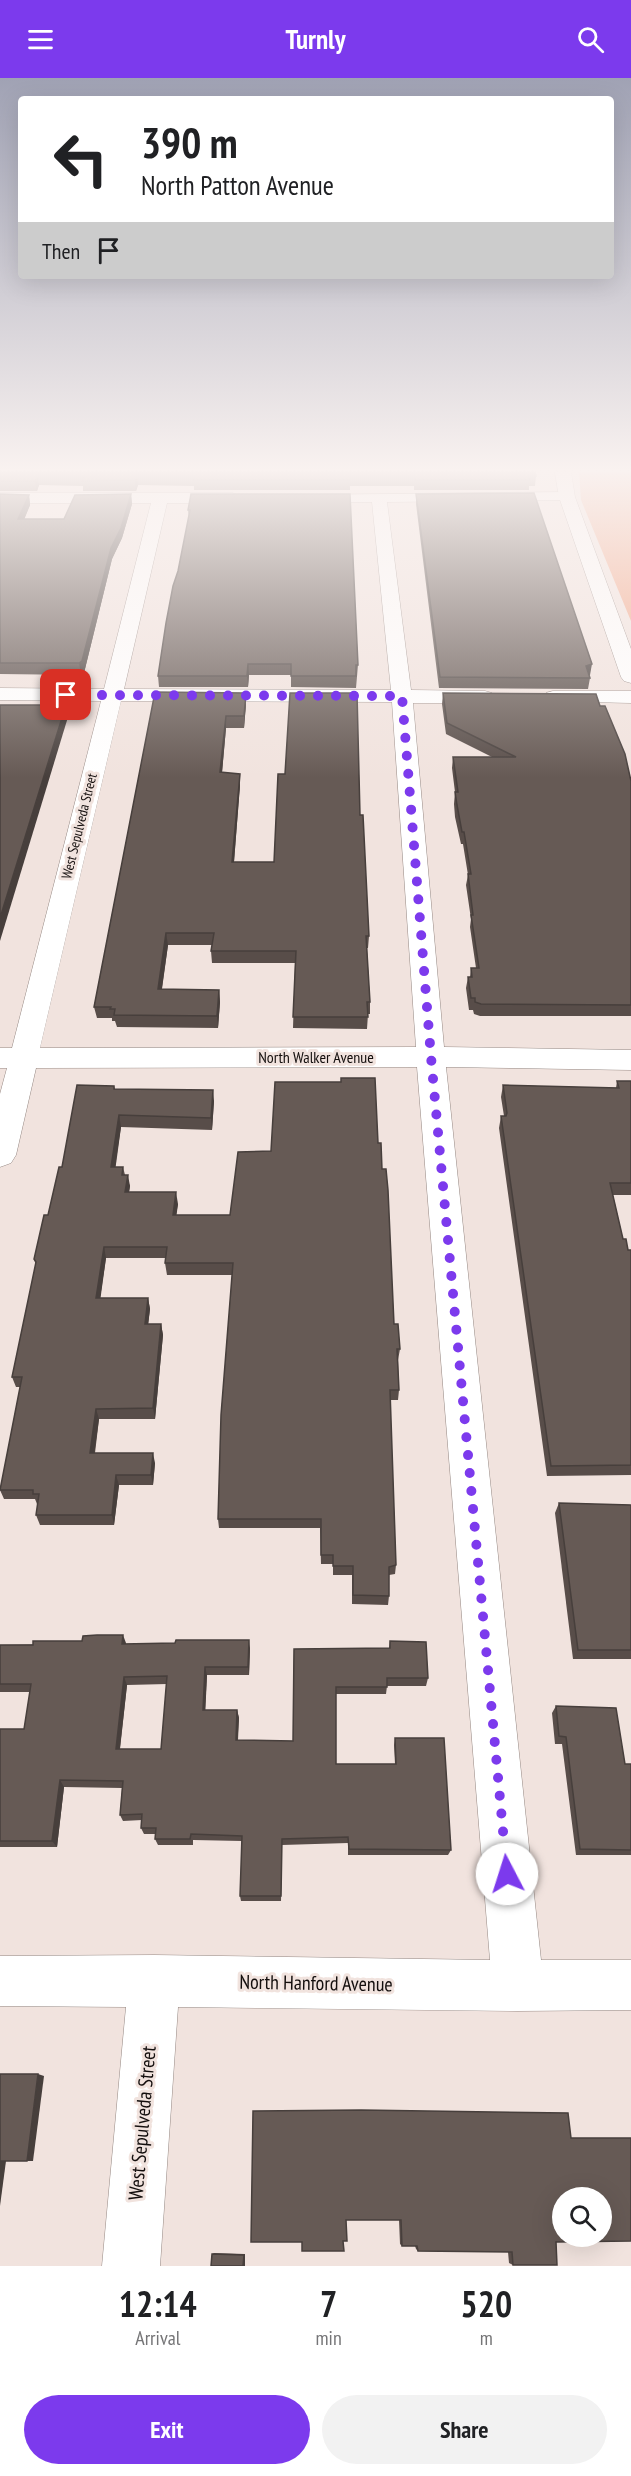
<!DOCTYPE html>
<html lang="en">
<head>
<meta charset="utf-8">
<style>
  :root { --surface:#fff; --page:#f2f2f2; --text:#202124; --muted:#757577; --accent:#7c3aed }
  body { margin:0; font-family:"PT Sans Narrow",sans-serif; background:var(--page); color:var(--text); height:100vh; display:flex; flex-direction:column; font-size:22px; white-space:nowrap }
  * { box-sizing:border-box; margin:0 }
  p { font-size:20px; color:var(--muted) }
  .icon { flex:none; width:33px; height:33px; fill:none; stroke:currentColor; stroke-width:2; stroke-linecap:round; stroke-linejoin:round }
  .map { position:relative; height:2188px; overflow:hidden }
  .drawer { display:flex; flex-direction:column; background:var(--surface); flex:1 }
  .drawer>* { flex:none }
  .banner { position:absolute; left:18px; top:18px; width:596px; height:183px; border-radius:6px; box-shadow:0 6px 24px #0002; background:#fff; color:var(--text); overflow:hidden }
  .controls { position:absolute; left:552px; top:2109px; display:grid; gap:12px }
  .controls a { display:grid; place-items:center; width:60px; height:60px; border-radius:50%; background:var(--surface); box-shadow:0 6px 24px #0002; font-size:30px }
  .pin { position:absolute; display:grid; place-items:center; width:51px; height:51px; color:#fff; margin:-26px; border-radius:12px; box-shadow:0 3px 9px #0006 }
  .me { position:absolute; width:66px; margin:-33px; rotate:355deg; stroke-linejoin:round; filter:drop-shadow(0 0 4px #0008) }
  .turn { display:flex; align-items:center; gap:21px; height:126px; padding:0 24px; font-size:27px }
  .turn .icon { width:78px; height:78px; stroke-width:2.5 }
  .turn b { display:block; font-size:42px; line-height:51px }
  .then { display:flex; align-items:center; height:57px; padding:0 24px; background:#0003; gap:12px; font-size:22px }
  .eta { display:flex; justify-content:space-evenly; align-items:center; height:102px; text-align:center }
  .eta b { font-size:36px; font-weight:700; line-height:42px }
  .cta { display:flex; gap:12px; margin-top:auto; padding:12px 24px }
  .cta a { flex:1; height:69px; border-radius:36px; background:var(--accent); color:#fff; font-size:24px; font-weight:700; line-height:69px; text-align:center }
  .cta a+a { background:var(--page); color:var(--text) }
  header { display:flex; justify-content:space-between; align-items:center; height:78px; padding:0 24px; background:var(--accent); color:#fff; font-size:27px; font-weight:700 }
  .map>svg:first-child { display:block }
  .green { fill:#f2a789 }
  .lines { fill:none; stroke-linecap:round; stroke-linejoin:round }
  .street-casing { stroke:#958883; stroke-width:1 }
  .secondary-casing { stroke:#958883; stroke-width:1 }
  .street { fill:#fff; fill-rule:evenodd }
  .secondary { fill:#fff; fill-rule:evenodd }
  .wall { fill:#584d49; fill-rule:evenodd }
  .shaded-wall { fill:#473f3c }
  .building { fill:#665a55; stroke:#473f3c; stroke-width:1.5; fill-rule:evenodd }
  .route { stroke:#7c3aed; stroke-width:10; stroke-dasharray:0 18 }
  .labels { text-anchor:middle; stroke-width:6; stroke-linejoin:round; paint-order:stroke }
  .far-street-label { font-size:14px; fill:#130e0d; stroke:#f1e3de }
  .street-label { font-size:16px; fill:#130e0d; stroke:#f1e3de }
  .near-street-label { font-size:20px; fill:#130e0d; stroke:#f1e3de }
</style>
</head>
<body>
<header><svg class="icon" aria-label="menu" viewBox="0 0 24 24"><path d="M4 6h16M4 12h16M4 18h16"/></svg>Turnly<svg class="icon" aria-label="search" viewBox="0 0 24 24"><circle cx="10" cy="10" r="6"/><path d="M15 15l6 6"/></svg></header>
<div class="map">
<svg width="631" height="2188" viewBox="0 0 631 2188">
  <rect width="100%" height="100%" fill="#f1e3de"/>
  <!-- green -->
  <path class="green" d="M579 394H631V543L581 422Z"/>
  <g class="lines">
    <!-- street casing -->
    <g class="street-casing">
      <g id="street">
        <path d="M567 414 572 416 575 419 572 422 387 424 411 612 485 613 492 615 495 619 492 623 485 625H413L444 969 631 972V992L446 989 541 1882H631V1932L518 1933 178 1929 160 2188H102L126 1929 0 1928V1878L154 1877 490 1882 417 989 36 990 16 1077 11 1085 0 1089V1016L7 990H0V970H12L101 623 0 622V610L104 611 151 425H0V415H233L241 420 233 425H167L124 611 391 612 372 424 307 425 299 420 302 417ZM121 623 392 624 416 969 40 970Z"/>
        <path d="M553 613H631V625L546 623 543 619 546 615Z"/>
      </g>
    </g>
    <!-- secondary casing -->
    <g class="secondary-casing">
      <path id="secondary" d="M555 394H571L575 419 631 571V605L624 603 621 599 559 419Z"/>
    </g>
    <!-- street -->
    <use href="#street" class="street"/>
    <!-- secondary -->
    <use href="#secondary" class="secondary"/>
  </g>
  <!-- wall -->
  <g class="wall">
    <path d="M0 394 536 398 535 408H529V412H414V408H350V412H194V408L138 407 136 413H83V408L39 407 37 413H0Z"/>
    <path d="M0 416 29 417 30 427 24 441H64L131 416 132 426 122 460 112 481 84 595 81 597 0 596Z"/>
    <path d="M191 416 358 587 356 610 291 609V597H249L248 609H159L158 598 189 439 188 432Z"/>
    <path d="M416 416 590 597H589L590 600 588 611 439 610 416 426Z"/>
    <path d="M155 614 246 615V626L244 650H226L222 694 240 707 234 784H274L360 737 369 858 368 870H367L370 924V936H368L367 951 293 950 295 885H212L211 873 212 867H168L162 911 219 912 220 924 218 950 117 949 115 943H112V940H97L94 929Z"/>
    <path d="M443 615 600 628 631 703V938H480L474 936 473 932H469L466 910 468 899H470L471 890H476L470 849 471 841 466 807 468 797 463 766H461L455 739 454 726 455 714 452 690 453 679H492L446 656 442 626Z"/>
    <path d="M617 1003H631V1117H613L623 1161 628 1172H631V1397L547 1398 499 1050 501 1038H504L501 1019 503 1007 616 1010Z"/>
    <path d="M114 1008 115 1011 214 1023 212 1052 121 1049 115 1089H123L125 1097 130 1108 129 1114 178 1126 176 1137H230L271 1073 378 1065 382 1091 394 1246 400 1271 398 1282 399 1312 398 1322H390L396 1487 395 1496 389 1497V1518L388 1527 352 1526V1497H333V1486H321L320 1450H219L218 1441 232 1197H167L165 1185 166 1180H106L100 1220H148L150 1231 148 1246H161L163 1257 155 1341H99L95 1375 155 1385 153 1407H119L114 1447H40L36 1437 38 1426H37L35 1421H4L0 1412 20 1309H16L12 1299 36 1187 34 1181 48 1137 62 1089Z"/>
    <path d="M559 1425 631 1427V1581H573L555 1435Z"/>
    <path d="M390 1563 428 1600 426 1608H387L386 1616H336V1686H395L394 1667 395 1660 451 1772 448 1777H348V1765L282 1767 281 1823H241L240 1818 242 1763 193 1762V1767H158L155 1761 156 1756H144L141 1750 142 1742 123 1743 120 1737 122 1710 64 1709 57 1769H0V1651H24L30 1614H0V1567L126 1565V1566L250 1570 249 1597H207L205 1632H237L239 1640 238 1662 293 1663 294 1571 389 1570ZM167 1606 161 1671H120L127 1607Z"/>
    <path d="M556 1628 625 1686H631V1777H576L562 1666H555L552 1635Z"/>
    <path d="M253 2033 556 2164 513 2187 509 2185 508 2174 418 2173 416 2171 415 2168H402L400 2166 399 2142H346L302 2164Z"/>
    <path d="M214 2175 245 2176V2188H211L212 2176Z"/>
  </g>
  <!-- shaded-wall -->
  <g class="shaded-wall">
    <path d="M38 397 39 407 37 413 35 403Z"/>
    <path d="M137 397 138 407 136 413 135 402Z"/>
    <path d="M131 416 132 426 122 460 112 481 84 595 81 597 79 585 111 470Z"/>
    <path d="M29 417 30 427 20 452 18 441Z"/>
    <path d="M248 586 249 597 248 609 247 598Z"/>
    <path d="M592 586 590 597 584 599 586 588Z"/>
    <path d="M246 615V626L244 650V638Z"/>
    <path d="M66 627 68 639 0 863V840Z"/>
    <path d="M226 638V650L221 706 220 694Z"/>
    <path d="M240 696V707L233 796 232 784Z"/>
    <path d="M166 855 168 867 160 923 158 911Z"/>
    <path d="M219 912 220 924 218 950 217 938Z"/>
    <path d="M213 1012 214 1023 212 1052 211 1040Z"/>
    <path d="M119 1037 121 1049 114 1101 111 1089Z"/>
    <path d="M128 1097 130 1108 127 1126 125 1114Z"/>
    <path d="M176 1114 178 1126 175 1148 173 1137Z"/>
    <path d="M104 1169 106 1180 99 1231 96 1220Z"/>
    <path d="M148 1220 150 1231 147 1257 145 1246Z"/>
    <path d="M161 1246 163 1257 155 1341 153 1330Z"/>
    <path d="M96 1331 99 1341 93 1385 90 1375Z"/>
    <path d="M153 1375 155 1385 153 1407 151 1397Z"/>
    <path d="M116 1397 119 1407 114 1447 112 1437Z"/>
    <path d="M123 1557 126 1565 125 1574 122 1566Z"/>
    <path d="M249 1562 250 1570 249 1597 248 1589Z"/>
    <path d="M205 1589 207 1597 205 1640 203 1632Z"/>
    <path d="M124 1599 127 1607 119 1678 116 1671Z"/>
    <path d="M237 1632 239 1640 237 1669 236 1662Z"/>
    <path d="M60 1702 64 1709 57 1769 52 1763Z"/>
    <path d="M38 1996 44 1998 33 2083H27Z"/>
    <path d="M0 2083H6L0 2128Z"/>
    <path d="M245 2176V2188H243L244 2177Z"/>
  </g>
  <!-- building -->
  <g class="building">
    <path d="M0 394H535L536 398H529L530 402H415V398H350V402H194L195 398 137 397 135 402 82 403 84 398 38 397 35 403H0Z"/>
    <path d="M534 415 592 586 586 588 590 600 440 599 416 416Z"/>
    <path d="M0 416 29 417 18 441H64L75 417 131 416 121 450 111 470 82 583 79 585H0Z"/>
    <path d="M191 416H350L358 587H356V598H291V586H248L247 598H158L166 545 173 508 178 493 190 432H188Z"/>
    <path d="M155 614 246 615 244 638H226L220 694 240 696 232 784H274L278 696H285L290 615H357L360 737H363L369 858H366L370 924H367L368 939H293L296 873H211L214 855H166L158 911 219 912 217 938 114 937 115 931H110L111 929H94Z"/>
    <path d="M443 615 596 616 600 628H605L625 676 631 703V927L481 926 475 924V920H471L468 899H472L471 890H479L471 837H473L468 796H471L464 754H462L457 727 455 714H458L453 679H516L447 645Z"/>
    <path d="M0 627H66L0 840Z"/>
    <path d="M341 1000H375L378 1065H381L382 1091H386L388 1112 394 1246H398L400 1271H397L399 1312H390L396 1487 389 1489V1518L353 1517V1488H333V1477H321V1441H218L221 1337 233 1185H165L167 1169H104L96 1220H148L145 1246H161L153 1330 96 1331 90 1375H153L151 1397H116L112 1437H36L39 1416H33V1412H0L22 1299H12L36 1184 34 1181 44 1137H48L59 1089H62L77 1007 114 1008V1011L213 1012 211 1040 119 1037 111 1089H123L122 1097H128L125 1114H176L173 1137H230L238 1074 271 1073 275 1004H341Z"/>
    <path d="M617 1003H631V1105H610L623 1161H626L628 1172H631V1387L551 1388 501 1038H506L507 1035 503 1007 619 1010Z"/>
    <path d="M559 1425 631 1427V1572H578Z"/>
    <path d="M97 1557H123L122 1566 175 1565 176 1562H249L248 1589H205L203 1632H237L236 1662 293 1663 294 1571 390 1570V1563L426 1564 428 1600H387V1609H336V1686H396L395 1660H444L451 1772 349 1771 348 1759 282 1761 281 1818H240L242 1758 191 1756 190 1761H155L156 1750H141L142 1736 120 1737 123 1703 60 1702 52 1763H0V1651H24L31 1606H0V1567H33V1563H82L83 1558ZM167 1598 161 1671H116L124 1599Z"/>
    <path d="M556 1628 616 1630 625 1686H631V1772L580 1771 566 1659 559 1658Z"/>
    <path d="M0 1996H38L27 2083H0Z"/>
    <path d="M361 2032 568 2035 571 2060H631V2163L556 2164 557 2187H513L512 2174 418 2173 417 2168H402L401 2142H346L347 2163H343L344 2173H302V2164H251L253 2033ZM562 2120H602V2158H562Z"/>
    <path d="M212 2176 244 2177 243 2188H211Z"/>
  </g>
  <!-- sky -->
  <linearGradient id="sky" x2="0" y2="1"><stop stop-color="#a0a2b4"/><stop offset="0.56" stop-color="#f9f2f0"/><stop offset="1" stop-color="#f9f2f0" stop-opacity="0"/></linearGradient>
  <rect width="631" height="700" fill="url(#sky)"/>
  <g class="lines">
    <!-- route -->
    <path class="route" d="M66 617 402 618 431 979 507 1796"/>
  </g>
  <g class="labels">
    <!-- far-street labels -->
    <g class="far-street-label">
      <text transform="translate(79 748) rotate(-76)" y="5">West Sepulveda Street</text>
    </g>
    <!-- street labels -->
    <g class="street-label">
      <text x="316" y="985">North Walker Avenue</text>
    </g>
    <!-- near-street labels -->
    <g class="near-street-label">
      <text transform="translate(316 1905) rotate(1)" y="7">North Hanford Avenue</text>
      <text transform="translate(142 2045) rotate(-85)" y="7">West Sepulveda Street</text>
    </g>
  </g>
</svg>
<div class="controls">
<a><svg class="icon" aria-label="search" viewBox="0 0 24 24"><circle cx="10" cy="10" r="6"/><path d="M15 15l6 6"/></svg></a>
</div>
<div class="pin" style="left:66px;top:617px;background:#d93025"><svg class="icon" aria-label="arrive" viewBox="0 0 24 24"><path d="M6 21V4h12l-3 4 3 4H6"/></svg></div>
<svg class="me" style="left:507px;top:1796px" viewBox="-20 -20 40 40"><circle r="19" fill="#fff"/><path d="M0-13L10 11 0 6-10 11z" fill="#7c3aed"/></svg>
<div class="banner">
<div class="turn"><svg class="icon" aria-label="left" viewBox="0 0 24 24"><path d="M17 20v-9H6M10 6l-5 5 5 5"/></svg><div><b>390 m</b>North Patton Avenue</div></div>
<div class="then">Then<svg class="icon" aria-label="arrive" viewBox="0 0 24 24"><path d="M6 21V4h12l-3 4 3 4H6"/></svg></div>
</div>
</div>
<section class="drawer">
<div class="eta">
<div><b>12:14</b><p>Arrival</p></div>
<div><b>7</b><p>min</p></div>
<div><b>520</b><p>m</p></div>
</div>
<div class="cta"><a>Exit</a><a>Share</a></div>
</section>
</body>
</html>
